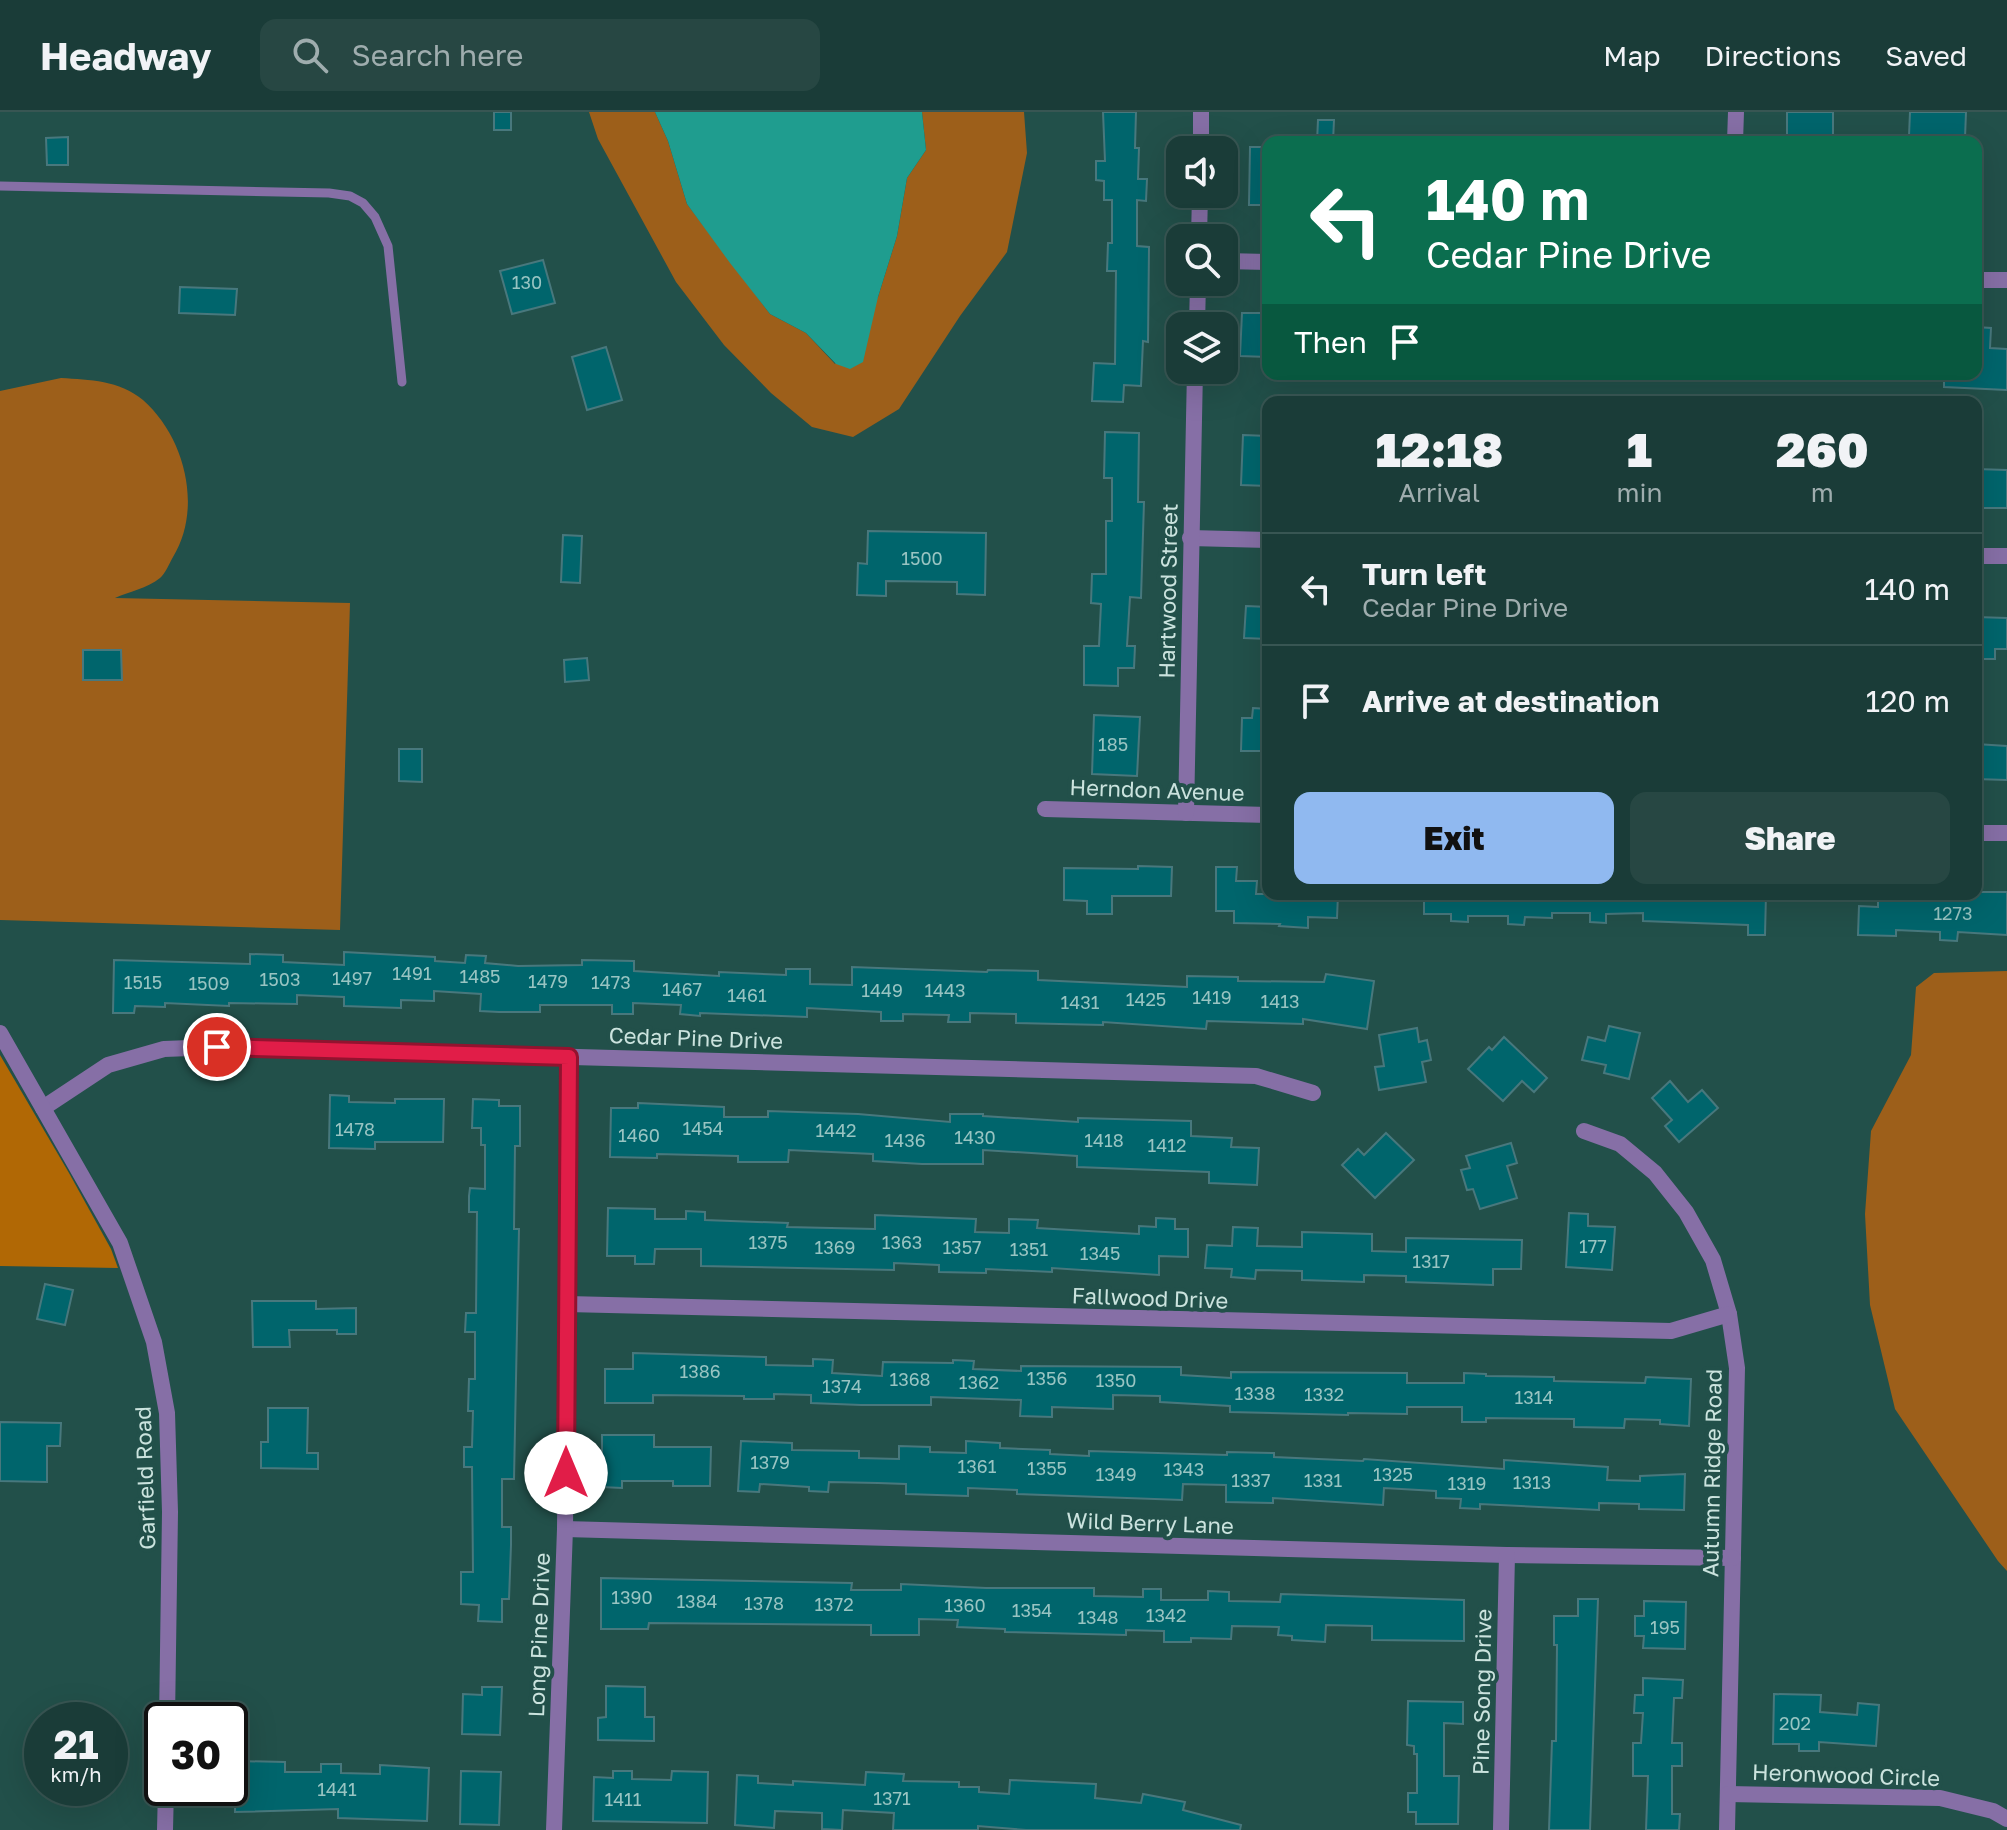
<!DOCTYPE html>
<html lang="en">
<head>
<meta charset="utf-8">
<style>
  :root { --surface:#1a3c38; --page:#274743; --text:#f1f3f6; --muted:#9fadae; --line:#385653; --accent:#90b9f0 }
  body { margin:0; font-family:"Golos Text",sans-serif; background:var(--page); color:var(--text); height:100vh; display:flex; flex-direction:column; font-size:30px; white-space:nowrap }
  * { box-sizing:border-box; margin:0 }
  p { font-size:26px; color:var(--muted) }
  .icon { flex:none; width:44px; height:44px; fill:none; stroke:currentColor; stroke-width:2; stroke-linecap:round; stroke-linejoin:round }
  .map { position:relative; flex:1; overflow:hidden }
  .details { position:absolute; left:1262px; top:284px; width:720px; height:504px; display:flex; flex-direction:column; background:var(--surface); border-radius:16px; box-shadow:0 8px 32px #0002,0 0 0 2px var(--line) }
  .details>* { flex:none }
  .guide { position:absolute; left:1262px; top:24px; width:720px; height:244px; border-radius:16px; box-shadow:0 8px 32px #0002,0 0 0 2px var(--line); background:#0b6e4f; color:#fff; overflow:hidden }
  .fabs { position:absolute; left:1166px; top:24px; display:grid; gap:16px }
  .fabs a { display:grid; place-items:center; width:72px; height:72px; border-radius:16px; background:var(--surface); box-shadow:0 8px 32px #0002,0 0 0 2px var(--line); font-size:40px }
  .speed { position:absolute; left:24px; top:1590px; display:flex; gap:16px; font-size:40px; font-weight:700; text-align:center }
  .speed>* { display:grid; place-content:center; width:104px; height:104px; border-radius:50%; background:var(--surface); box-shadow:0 8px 32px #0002,0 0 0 2px var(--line); line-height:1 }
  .speed small { font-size:20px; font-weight:400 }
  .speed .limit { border:4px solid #111; border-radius:12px; background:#fff; color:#111 }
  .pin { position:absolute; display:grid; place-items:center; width:68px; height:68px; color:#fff; margin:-34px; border:4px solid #fff; border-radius:50%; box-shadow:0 2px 8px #0007 }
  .me { position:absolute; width:88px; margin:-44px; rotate:0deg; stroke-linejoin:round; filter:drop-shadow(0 0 6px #0008) }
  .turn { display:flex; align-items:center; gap:28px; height:168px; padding:0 32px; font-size:36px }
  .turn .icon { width:104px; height:104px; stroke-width:2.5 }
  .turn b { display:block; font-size:56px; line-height:68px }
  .then { display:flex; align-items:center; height:76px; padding:0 32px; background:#0003; gap:16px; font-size:30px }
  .eta { display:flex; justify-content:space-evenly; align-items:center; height:136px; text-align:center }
  .eta b { font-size:48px; font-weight:800; line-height:56px }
  .cta { display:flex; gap:16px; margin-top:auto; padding:16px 32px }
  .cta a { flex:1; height:92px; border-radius:16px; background:var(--accent); color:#111; font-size:32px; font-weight:800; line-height:92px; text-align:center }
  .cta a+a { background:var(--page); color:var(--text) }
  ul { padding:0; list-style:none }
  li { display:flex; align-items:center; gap:24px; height:112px; padding:0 32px; border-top:2px solid var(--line) }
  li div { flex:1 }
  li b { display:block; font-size:30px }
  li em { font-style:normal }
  header { display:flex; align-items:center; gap:48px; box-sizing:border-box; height:112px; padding:0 40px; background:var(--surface); border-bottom:2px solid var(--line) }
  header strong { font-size:38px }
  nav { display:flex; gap:44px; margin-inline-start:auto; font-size:28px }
  .search { width:560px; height:72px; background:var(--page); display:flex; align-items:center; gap:20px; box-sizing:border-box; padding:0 28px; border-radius:16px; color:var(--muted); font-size:30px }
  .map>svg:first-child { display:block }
  .green { fill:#9d5f1a }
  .forest { fill:#b16805 }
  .water { fill:#1f9d8f }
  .building { fill:#00656c; stroke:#48787d; stroke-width:2 }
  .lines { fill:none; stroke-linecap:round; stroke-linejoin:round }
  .service { stroke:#866fa6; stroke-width:9 }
  .minor { stroke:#866fa6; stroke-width:16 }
  .tertiary { stroke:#866fa6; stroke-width:16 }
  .route-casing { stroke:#92132f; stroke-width:20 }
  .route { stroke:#e11d48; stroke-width:14 }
  .labels { text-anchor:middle; stroke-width:8; stroke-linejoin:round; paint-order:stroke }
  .number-label { font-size:18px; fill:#98c4c2 }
  .street-label { font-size:22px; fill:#cbe3de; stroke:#22504a }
</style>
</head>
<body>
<header>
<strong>Headway</strong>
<div class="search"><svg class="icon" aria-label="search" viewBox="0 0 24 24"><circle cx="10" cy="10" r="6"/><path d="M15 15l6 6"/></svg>Search here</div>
<nav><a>Map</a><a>Directions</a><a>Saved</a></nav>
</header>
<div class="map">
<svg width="2007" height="1718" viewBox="0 0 2007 1718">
  <rect width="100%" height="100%" fill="#22504a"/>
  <!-- green -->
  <g class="green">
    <path d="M589 0H655L668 29 687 92 770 202 806 221 835 252 878 185 897 124 907 66 926 38 922 0H1024L1027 41 1007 140 960 204 899 297 853 325 812 315 771 281 724 233 676 170 598 27Z"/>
    <path d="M61 266C90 268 119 268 143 288 185 325 203 396 173 445 169 452 165 462 160 466 148 476 128 480 115 486L350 491 340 818 0 808V279Z"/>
    <path d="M2007 859V1459L1998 1449 1895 1297 1870 1193 1865 1102 1871 1019 1911 943 1916 875 1934 861Z"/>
  </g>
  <!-- forest -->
  <path class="forest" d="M0 943 69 1061 111 1137 118 1156 0 1154Z"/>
  <!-- water -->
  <path class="water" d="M655 0H922L926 38 907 66 897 124 878 185 863 250 850 257 836 252 806 221 770 202 730 151 687 92 668 29Z"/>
  <!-- building -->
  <g class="building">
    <rect x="494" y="0" width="17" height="18"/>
    <path d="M1103 0H1136L1135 36H1139L1138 67H1147L1146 89 1137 88V134L1149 135 1148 230 1143 229 1141 274 1124 273 1123 290 1092 289 1094 251 1115 252 1116 159H1107L1108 131H1112V88H1104V69L1096 68V49H1105Z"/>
    <rect x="1787" y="0" width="46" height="23"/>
    <path d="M1910 0H1966L1965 26 1909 24Z"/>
    <path d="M1318 8H1334L1333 30H1317Z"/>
    <path d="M68 25V53H47L46 26Z"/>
    <path d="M1250 35H1268V93H1249Z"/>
    <path d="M543 148 555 191 512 202 500 159Z"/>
    <path d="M180 175 237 177 235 203 179 201Z"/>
    <path d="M1242 201H1268V245L1240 244Z"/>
    <path d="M1976 215 1991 216 1990 236 2007 237V278L1944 275V262H1976Z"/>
    <path d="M606 235 622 288 587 298 572 245Z"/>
    <path d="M1105 320 1139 321 1138 390H1144L1141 486 1130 485 1127 534H1135L1134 556H1118V574L1084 573V534H1099L1101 492 1091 491 1092 462H1106V409H1112V366H1104Z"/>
    <path d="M1243 323 1268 324V374L1241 373Z"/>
    <path d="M1976 357 2007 358V396H1976Z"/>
    <path d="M868 419 986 421 985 483 957 482V470L886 469V484L857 483 858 451 867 452Z"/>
    <path d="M563 423 582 424 580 471 561 470Z"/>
    <path d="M1246 494 1268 495V527L1244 526Z"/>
    <path d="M1976 505 2007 506V537H1995V547H1976Z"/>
    <path d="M83 538H121L122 568H83Z"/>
    <path d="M587 546 589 568 565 570 564 548Z"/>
    <path d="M1253 596 1268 597V639H1241L1242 606H1252Z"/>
    <path d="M1094 603 1140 605 1137 664 1092 662Z"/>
    <path d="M1976 632 2007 634V668L1976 667Z"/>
    <path d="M399 637H422V670L399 669Z"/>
    <path d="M1138 754 1172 755 1171 784H1112V802H1087V789L1064 788V756L1138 757Z"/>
    <path d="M1216 755H1237L1236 769H1257L1256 782H1338L1337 806 1308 805V816L1279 814 1280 812 1234 811V799H1216Z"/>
    <path d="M1976 780H2007V823L1958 820 1957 829 1940 828V820L1896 818V824L1858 823 1859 794 1878 795V782L1960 785V782H1976Z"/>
    <path d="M1424 782H1766L1765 823H1748V813L1643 809V801L1606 802V811L1590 810V801H1552V806L1525 805 1524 813 1508 812V804H1468V810L1451 809V802H1424Z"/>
    <path d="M344 840 435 845V849L465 851 466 843 486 844 485 851 518 854 582 853V848L634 849V859L719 864V860L786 863V857H810V872L852 873V855L987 860 988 858 1038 859V868L1187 875V864L1238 865V869L1324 870 1326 862 1374 869 1367 917 1303 907V912L1207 909 1206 917 1103 910V913L1016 911V902L970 901V910H948L949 903 903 902V909H881V900L807 896V905L700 901V904L680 902 681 893 633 891V902H612V893H540V900H499L480 899 481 882 434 879V889L401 888V896L344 894V885L297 883V892L229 891V894L165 891V895L135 894 134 901H113L114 848 250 852V842L283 843V850L344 853Z"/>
    <path d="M1609 914 1640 921 1629 967 1604 961 1606 953 1582 948 1588 925 1605 929Z"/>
    <path d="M1417 916 1419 930 1427 928 1431 948 1422 950 1426 970 1379 978 1375 955 1384 954 1379 923Z"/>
    <path d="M1504 925 1547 966 1534 980 1522 969 1503 989 1468 957 1489 935 1492 938Z"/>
    <path d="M1670 969 1688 990 1702 978 1718 996 1679 1030 1665 1014 1672 1008 1652 986Z"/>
    <path d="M330 983 349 984V990L395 991V987H444L443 1030H375V1037L329 1036Z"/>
    <path d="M473 987 499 988V994H520V1034H515L514 1117H519L514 1367H502V1415H511V1433L509 1487H502V1510L478 1509 479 1493 461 1492V1460H473L472 1355H464V1335H472L473 1299H468L469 1267H475V1220H465L466 1201H476L477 1100H469V1084L470 1076 485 1077V1033H481V1016H472Z"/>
    <path d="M638 991 724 995V1005H768V999L858 1002 950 1010V1002H983V1004L1078 1010V1006L1191 1009V1024L1232 1026 1231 1035 1259 1036 1257 1073 1209 1071V1060L1077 1055V1044L983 1038V1052H922L873 1049V1042L789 1038 788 1050H738V1044L657 1042V1046L610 1045 611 996H638Z"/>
    <path d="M1386 1021 1414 1048 1375 1086 1342 1053 1358 1037 1364 1043Z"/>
    <path d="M1511 1031 1517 1051 1507 1054 1517 1086 1480 1097 1473 1077 1467 1078 1461 1058 1470 1056 1466 1044Z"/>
    <path d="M608 1096 655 1097V1107H686V1099L705 1100V1108L788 1111 787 1115 875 1117V1103L976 1107 975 1120 1009 1121V1107L1038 1108 1037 1116 1139 1122V1114L1156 1115V1106L1175 1107V1117H1188V1145L1159 1144V1163L1052 1156V1160L986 1157V1161L939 1160V1153L894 1151V1158L701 1154V1137H655L654 1152H635V1144H607Z"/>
    <path d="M1569 1101 1588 1102V1114L1615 1115 1612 1158 1566 1155Z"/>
    <path d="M1233 1115 1258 1116 1257 1134 1302 1135V1120L1372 1122V1139L1406 1140V1126L1522 1128 1521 1157H1493V1173L1406 1170V1164L1364 1163V1170L1302 1168V1159L1256 1158 1255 1167 1231 1165 1232 1157 1205 1156 1207 1133 1232 1134Z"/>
    <path d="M45 1172 73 1178 65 1213 37 1207Z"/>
    <path d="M252 1189H316V1197L356 1196V1222H337V1218H289L290 1235H253Z"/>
    <path d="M633 1241 766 1245V1253L813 1254V1247L833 1248 832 1261 882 1264 883 1250 953 1251V1248L974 1249 973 1257 1021 1259V1254L1181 1255V1263L1231 1266V1260L1407 1261V1271H1464V1261L1486 1262V1264L1554 1265V1269L1645 1271 1646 1265 1691 1267 1689 1314 1660 1312V1308L1625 1307 1624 1316 1574 1315V1307L1486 1306V1310H1462V1295H1407V1302L1348 1301V1303L1230 1300V1294L1160 1290V1284L1113 1283V1297L1052 1295V1305L1020 1304 1021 1288 931 1285V1293H861L811 1291V1283L774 1282V1287H744V1284L653 1283V1291H605V1257H633Z"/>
    <path d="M268 1296H308L307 1341H318V1357L261 1356V1330H268Z"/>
    <path d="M0 1310 61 1311 60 1334H47V1370L0 1369Z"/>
    <path d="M602 1323H654V1335H711L710 1374H673V1369H622V1376L602 1375Z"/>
    <path d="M741 1329 792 1331V1338L859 1339V1346L899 1347V1334L930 1335V1340L966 1341V1329L1000 1331V1336L1050 1338V1342L1089 1344V1339L1227 1343V1340L1274 1341V1345L1363 1349 1364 1347 1504 1357V1348L1608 1355 1607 1368 1640 1369V1364L1685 1362 1684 1398 1639 1397V1392L1599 1391V1398L1480 1392V1397L1460 1396 1461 1387 1436 1386V1379L1384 1376 1383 1393 1273 1386V1391L1226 1390V1373L1183 1372 1182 1388 1017 1382V1378L968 1376V1384L906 1382V1372L878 1371 829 1370 828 1380 809 1379V1375L760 1372 759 1380 738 1379Z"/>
    <path d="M601 1466 852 1471 851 1478H901V1472L986 1476H1094V1484L1143 1485V1477H1161V1488H1208V1479L1229 1480V1489L1280 1490 1281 1482 1464 1488V1529L1372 1528V1514L1326 1513 1325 1530 1292 1528V1524L1278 1523 1279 1515 1232 1514 1231 1527 1191 1526V1530H1164V1519L1126 1518V1523L1005 1520V1517L957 1515 958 1508 919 1507V1523H871V1513L649 1511 648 1517H601Z"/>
    <path d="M1578 1487H1598L1590 1718H1549L1552 1629H1556L1557 1533H1554V1504H1578Z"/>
    <path d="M1644 1489 1686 1490 1685 1537 1643 1536 1644 1524H1635V1504H1644Z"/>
    <path d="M1643 1566 1683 1568 1682 1586H1674L1672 1631H1682V1654H1672V1702H1680L1679 1718H1646L1648 1664H1633V1631H1641L1643 1601H1634L1635 1583H1643Z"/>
    <path d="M606 1574 645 1575V1605H654V1629L598 1628V1606L606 1605Z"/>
    <path d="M482 1575H502L500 1623 462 1622 463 1582 482 1583Z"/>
    <path d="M1774 1582 1821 1583 1820 1600 1857 1603 1858 1591 1879 1593 1876 1634 1819 1630V1639H1799V1632H1773Z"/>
    <path d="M1408 1589 1463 1590V1612L1444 1611V1664H1459L1458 1712H1416V1700H1408V1681H1417V1642H1414V1634L1407 1633Z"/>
    <path d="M236 1649 285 1650V1660H321V1652H341V1661L380 1662V1653L429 1656 427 1709 338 1706V1697L235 1700Z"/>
    <path d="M461 1659 501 1660 499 1713 460 1712Z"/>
    <path d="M613 1659H632V1667L671 1668 672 1659 708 1660 707 1711 593 1709 594 1665 613 1666Z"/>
    <path d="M866 1660 904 1662 903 1669 959 1670V1675H979V1680L1009 1682 1010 1668 1096 1672 1095 1686 1141 1691 1143 1682 1185 1690 1183 1698 1241 1713 1240 1718H1026L978 1714V1718H893L894 1701 843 1698 842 1718 822 1717V1701L775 1699 774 1716 735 1713 737 1663 758 1664V1671L793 1673V1669L865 1673Z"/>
  </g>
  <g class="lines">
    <!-- service -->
    <path class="service" d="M0 74 329 81 350 84 363 91 375 105 388 134 402 270"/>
    <!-- minor -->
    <g class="minor">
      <path d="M1735 30 1736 0"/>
      <path d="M1201 38V0"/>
      <path d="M1199 126 1200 82"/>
      <path d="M1224 149 1268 150"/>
      <path d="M1976 168H2007"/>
      <path d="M1197 214 1198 170"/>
      <path d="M1190 426 1268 428"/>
      <path d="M1976 444H2007"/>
      <path d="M1045 697 1268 703"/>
      <path d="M1186 701 1195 258"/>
      <path d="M1976 721H2007"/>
      <path d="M43 996 108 953 164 937 217 935 1256 964 1313 981"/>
      <path d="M1584 1019 1620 1032 1655 1061 1686 1100 1713 1148 1729 1202 1737 1256 1727 1718"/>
      <path d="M567 1192 1671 1219 1729 1202"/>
      <path d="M565 1417 1507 1443 1733 1446"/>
      <path d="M1728 1682 1940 1686 1993 1699 2007 1707"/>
      <path d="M554 1718 565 1417 569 945"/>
      <path d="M1501 1718 1507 1443"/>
    </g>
    <!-- tertiary -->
    <g class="tertiary">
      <path d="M0 921 120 1131 154 1230 167 1301 170 1400 167 1608"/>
      <path d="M165 1718 166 1676"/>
    </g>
  </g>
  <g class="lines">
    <!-- route casing -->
    <g class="route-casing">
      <path id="route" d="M217 935 569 945 566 1361"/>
    </g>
    <!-- route -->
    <use href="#route" class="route"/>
  </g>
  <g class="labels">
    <!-- number labels -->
    <g class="number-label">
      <text x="527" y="177">130</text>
      <text x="922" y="453">1500</text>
      <text x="1113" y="639">185</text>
      <text x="1953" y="808">1273</text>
      <text x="412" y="868">1491</text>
      <text x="480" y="871">1485</text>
      <text x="352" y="873">1497</text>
      <text x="280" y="874">1503</text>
      <text x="548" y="876">1479</text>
      <text x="143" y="877">1515</text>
      <text x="611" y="877">1473</text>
      <text x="209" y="878">1509</text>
      <text x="682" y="884">1467</text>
      <text x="882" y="885">1449</text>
      <text x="945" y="885">1443</text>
      <text x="747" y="890">1461</text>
      <text x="1212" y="892">1419</text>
      <text x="1146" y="894">1425</text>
      <text x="1280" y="896">1413</text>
      <text x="1080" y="897">1431</text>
      <text x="703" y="1023">1454</text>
      <text x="355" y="1024">1478</text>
      <text x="836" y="1025">1442</text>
      <text x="639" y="1030">1460</text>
      <text x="975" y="1032">1430</text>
      <text x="905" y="1035">1436</text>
      <text x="1104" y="1035">1418</text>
      <text x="1167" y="1040">1412</text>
      <text x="768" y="1137">1375</text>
      <text x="902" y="1137">1363</text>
      <text x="1593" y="1141">177</text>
      <text x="835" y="1142">1369</text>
      <text x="962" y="1142">1357</text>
      <text x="1029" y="1144">1351</text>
      <text x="1100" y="1148">1345</text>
      <text x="1431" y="1156">1317</text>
      <text x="700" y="1266">1386</text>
      <text x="1047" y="1273">1356</text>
      <text x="910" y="1274">1368</text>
      <text x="1116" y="1275">1350</text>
      <text x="979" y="1277">1362</text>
      <text x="842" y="1281">1374</text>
      <text x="1255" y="1288">1338</text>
      <text x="1324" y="1289">1332</text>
      <text x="1534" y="1292">1314</text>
      <text x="770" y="1357">1379</text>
      <text x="977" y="1361">1361</text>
      <text x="1047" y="1363">1355</text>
      <text x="1184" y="1364">1343</text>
      <text x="1116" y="1369">1349</text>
      <text x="1393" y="1369">1325</text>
      <text x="1251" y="1375">1337</text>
      <text x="1323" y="1375">1331</text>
      <text x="1532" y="1377">1313</text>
      <text x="1467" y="1378">1319</text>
      <text x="632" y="1492">1390</text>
      <text x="697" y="1496">1384</text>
      <text x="764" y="1498">1378</text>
      <text x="834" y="1499">1372</text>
      <text x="965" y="1500">1360</text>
      <text x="1032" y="1505">1354</text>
      <text x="1166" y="1510">1342</text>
      <text x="1098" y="1512">1348</text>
      <text x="1665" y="1522">195</text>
      <text x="1795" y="1618">202</text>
      <text x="337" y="1684">1441</text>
      <text x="892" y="1693">1371</text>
      <text x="623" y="1694">1411</text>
    </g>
    <!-- street labels -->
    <g class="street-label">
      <text transform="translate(1168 479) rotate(-89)" y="8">Hartwood Street</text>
      <text transform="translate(1157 678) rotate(2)" y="8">Herndon Avenue</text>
      <text transform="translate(696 926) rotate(2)" y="8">Cedar Pine Drive</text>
      <text transform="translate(1150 1186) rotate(2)" y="8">Fallwood Drive</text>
      <text transform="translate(1712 1361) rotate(-89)" y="8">Autumn Ridge Road</text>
      <text transform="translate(145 1366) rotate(-92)" y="8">Garfield Road</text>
      <text transform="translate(1150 1411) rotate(2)" y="8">Wild Berry Lane</text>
      <text transform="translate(539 1523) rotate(-88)" y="8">Long Pine Drive</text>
      <text transform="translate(1482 1580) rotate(-89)" y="8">Pine Song Drive</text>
      <text transform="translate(1846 1663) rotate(2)" y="8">Heronwood Circle</text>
    </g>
  </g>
</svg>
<div class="fabs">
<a><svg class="icon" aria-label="sound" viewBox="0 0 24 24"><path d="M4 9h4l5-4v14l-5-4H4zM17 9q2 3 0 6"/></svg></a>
<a><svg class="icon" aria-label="search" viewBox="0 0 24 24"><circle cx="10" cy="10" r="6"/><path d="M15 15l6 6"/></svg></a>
<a><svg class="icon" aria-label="layers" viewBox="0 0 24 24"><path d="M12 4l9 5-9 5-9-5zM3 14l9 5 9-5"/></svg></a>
</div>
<div class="speed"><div>21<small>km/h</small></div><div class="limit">30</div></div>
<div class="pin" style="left:217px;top:935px;background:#d93025"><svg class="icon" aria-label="arrive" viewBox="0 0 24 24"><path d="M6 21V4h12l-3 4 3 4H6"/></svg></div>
<svg class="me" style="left:566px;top:1361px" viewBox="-20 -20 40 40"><circle r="19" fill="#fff"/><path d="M0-13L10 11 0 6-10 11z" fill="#e11d48"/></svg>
<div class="guide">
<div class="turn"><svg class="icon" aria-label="left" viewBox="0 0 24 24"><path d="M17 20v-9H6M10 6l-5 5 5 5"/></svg><div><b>140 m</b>Cedar Pine Drive</div></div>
<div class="then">Then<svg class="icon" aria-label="arrive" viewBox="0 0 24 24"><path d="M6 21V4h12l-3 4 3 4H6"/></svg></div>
</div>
<section class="details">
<div class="eta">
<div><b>12:18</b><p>Arrival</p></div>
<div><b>1</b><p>min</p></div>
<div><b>260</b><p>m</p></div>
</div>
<ul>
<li><svg class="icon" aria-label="left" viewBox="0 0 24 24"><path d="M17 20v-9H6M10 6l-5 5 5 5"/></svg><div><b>Turn left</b><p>Cedar Pine Drive</p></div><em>140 m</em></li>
<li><svg class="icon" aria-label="arrive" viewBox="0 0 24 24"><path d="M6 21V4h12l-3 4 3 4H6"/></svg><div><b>Arrive at destination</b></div><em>120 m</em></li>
</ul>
<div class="cta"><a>Exit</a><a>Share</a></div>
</section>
</div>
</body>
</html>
